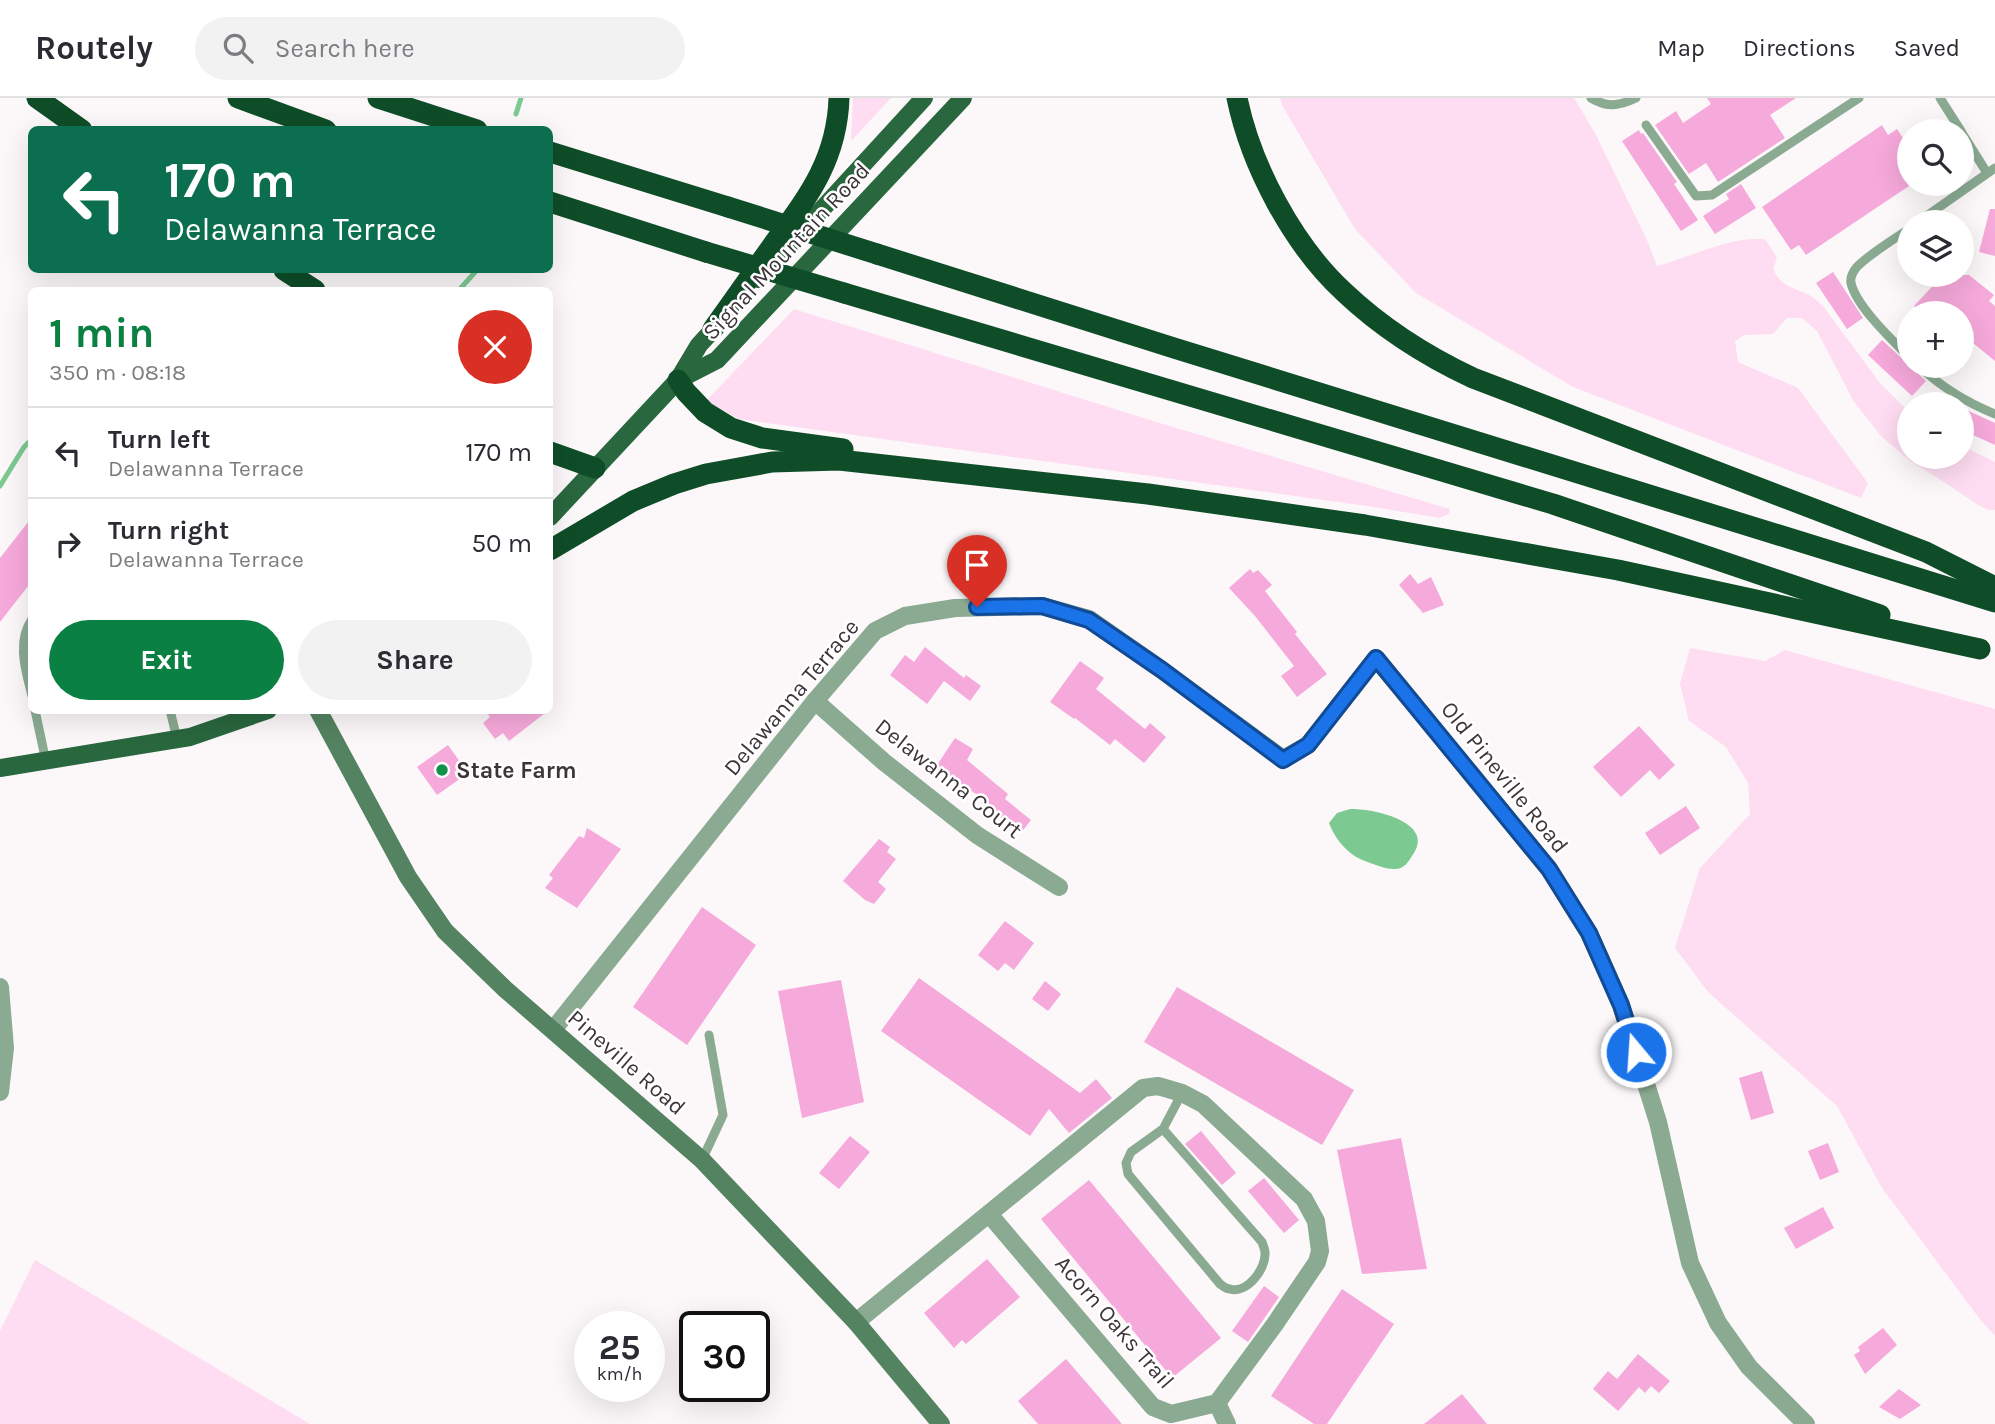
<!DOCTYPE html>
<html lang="en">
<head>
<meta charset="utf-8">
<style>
  :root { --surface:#fff; --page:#f2f2f3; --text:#2b2b33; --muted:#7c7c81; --line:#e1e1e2; --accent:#0b8043 }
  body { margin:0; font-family:Karla,sans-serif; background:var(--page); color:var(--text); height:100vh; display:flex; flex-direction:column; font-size:26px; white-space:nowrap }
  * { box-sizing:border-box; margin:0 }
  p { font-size:23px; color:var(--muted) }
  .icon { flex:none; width:38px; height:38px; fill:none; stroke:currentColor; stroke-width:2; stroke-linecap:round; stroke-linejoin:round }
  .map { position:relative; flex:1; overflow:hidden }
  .details { position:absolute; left:28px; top:189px; width:525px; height:427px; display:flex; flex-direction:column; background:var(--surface); border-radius:10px; box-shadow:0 7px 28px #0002 }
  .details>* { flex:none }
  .banner { position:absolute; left:28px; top:28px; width:525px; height:147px; border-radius:10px; box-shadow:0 7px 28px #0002; background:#0b6e4f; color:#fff; overflow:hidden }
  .controls { position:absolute; left:1897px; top:21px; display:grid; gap:14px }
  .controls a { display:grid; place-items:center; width:77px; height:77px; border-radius:50%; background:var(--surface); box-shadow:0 7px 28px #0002; font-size:35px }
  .speed { position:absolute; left:574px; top:1213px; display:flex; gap:14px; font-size:35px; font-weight:700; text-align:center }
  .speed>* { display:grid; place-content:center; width:91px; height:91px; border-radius:50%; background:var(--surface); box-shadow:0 7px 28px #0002; line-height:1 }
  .speed small { font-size:18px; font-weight:400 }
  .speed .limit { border:4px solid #111; border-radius:10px; background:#fff; color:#111 }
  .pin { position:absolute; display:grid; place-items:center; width:60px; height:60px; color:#fff; margin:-72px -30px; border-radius:50% 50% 50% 0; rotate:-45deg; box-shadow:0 0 7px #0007 }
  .pin .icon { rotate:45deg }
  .me { position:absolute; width:77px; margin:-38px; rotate:342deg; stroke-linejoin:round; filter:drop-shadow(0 0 5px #0008) }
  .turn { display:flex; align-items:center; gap:24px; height:147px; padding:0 21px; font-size:32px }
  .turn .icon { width:91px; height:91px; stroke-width:2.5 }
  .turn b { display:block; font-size:49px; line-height:60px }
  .round { display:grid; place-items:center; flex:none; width:74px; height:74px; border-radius:37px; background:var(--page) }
  .headline { display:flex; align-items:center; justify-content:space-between; height:119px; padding:0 21px }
  h1 { font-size:42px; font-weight:700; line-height:52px; color:var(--accent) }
  .primary-button { display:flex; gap:14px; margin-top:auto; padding:14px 21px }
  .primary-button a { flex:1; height:80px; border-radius:42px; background:var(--accent); color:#fff; font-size:28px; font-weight:700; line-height:80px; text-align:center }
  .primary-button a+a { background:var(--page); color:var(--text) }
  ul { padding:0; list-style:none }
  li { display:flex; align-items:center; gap:21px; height:91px; padding:0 21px; border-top:2px solid var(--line) }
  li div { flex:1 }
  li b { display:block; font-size:26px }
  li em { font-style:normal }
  header { display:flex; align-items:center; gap:42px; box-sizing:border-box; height:98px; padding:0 35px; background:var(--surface); border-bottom:2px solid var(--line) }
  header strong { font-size:33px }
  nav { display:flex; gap:38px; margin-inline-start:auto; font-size:24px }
  .search { width:490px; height:63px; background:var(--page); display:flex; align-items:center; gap:18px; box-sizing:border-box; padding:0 24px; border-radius:38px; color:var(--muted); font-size:26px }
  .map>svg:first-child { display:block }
  .green { fill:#fedcf1 }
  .water { fill:#7cc992 }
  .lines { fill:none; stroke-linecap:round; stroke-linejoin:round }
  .stream { stroke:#7cc992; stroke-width:5 }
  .building { fill:#f6a9db }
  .lane { stroke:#8aaa92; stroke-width:9 }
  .street { stroke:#8aaa92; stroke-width:18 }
  .secondary { stroke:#548361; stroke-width:18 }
  .primary { stroke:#29673e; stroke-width:18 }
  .highway { stroke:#0f4d28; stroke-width:21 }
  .highway-bridge { stroke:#0f4d28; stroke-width:21 }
  .route-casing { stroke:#114b97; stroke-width:18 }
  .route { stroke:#1a73e8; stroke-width:12 }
  .poi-dot { fill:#15904c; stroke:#fff; stroke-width:2.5 }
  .labels { text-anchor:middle; stroke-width:5; stroke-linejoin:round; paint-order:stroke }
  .street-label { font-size:23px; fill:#3d353a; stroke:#fff }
  .poi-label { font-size:23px; font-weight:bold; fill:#3d353a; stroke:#fff; text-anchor:start }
</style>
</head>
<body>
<header>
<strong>Routely</strong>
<div class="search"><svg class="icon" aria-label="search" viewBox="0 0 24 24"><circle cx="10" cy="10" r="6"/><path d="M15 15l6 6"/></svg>Search here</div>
<nav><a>Map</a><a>Directions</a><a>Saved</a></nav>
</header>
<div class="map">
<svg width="1995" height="1326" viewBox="0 0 1995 1326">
  <rect width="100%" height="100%" fill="#fcf8fa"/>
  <!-- green -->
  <g class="green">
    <path d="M853 0H891L851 43Z"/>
    <path d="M1280 0H1574L1595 35 1646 140 1657 168C1691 159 1730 138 1765 141L1777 160 1773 171C1781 189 1793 189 1809 197 1815 200 1819 205 1823 208L1880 285 1909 314V359H1962V348L1995 364V412H1988L1975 405 1941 382 1910 363 1882 339 1854 304 1817 233 1802 220H1787L1773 236 1744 237 1735 243 1738 264 1798 290 1868 385 1861 400 1573 289 1416 195 1355 131 1283 9Z"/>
    <path d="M794 211 1163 326 1450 411 1449 416 1440 420 1367 408 739 321 706 303Z"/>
    <path d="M1690 550 1765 563 1785 552 1995 611V1238L1979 1220 1882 1090 1837 1008 1708 894 1675 850 1700 770 1750 716 1748 685 1726 649 1689 623 1680 586Z"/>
    <path d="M35 1162 310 1326H0V1233Z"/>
  </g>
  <!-- water -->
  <path class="water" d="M1350 711C1372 710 1438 724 1412 758 1408 764 1405 770 1396 771 1386 772 1374 766 1365 763 1348 757 1335 741 1329 725L1337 715Z"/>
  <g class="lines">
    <!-- stream -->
    <g class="stream">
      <path d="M516 16 521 0"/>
      <path d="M459 192 477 172"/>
      <path d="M0 388 24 349 32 341"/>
    </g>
  </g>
  <!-- building -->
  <g class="building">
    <path d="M1707 0H1796L1770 17 1785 40 1718 84 1706 65 1689 76 1655 27 1676 13 1683 25 1711 6Z"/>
    <path d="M1882 27 1888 37 1897 31 1909 49V88L1806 157 1799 147 1791 152 1762 109Z"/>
    <path d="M1639 32 1641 36 1643 35 1677 84 1674 86 1698 122 1681 133 1622 43Z"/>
    <path d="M1741 86 1756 110 1715 136 1703 118 1729 101 1726 96Z"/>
    <path d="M1990 111H1995V158L1979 154Z"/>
    <path d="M1833 174 1863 220 1847 231 1816 185Z"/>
    <path d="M1943 177H1969L1994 197 1989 203 1995 208V263L1962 236V215H1922L1914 208Z"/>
    <path d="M1882 242 1926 283 1912 298 1868 257Z"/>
    <path d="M1962 310 1995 325V347L1962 332Z"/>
    <path d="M32 419V483L0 524V460Z"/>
    <path d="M1250 471 1253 475 1258 472 1272 487 1265 493 1297 534 1295 536 1327 576 1297 599 1281 578 1294 568 1255 518 1229 490Z"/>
    <path d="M1410 476 1418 486 1431 479 1444 507 1423 515 1399 487Z"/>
    <path d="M925 549 964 580 966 577 981 588 970 603 944 583 927 606 890 577 905 557 914 564Z"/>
    <path d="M1080 563 1104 580 1096 591 1145 631 1150 625 1166 639 1144 665 1115 641 1110 647 1075 620 1074 621 1050 604Z"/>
    <path d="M485 612H549L509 643 503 635 495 641 483 625 490 619Z"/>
    <path d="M1639 628 1675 667 1659 682 1650 672 1621 699 1593 669Z"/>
    <path d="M955 640 973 651 967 662 1008 696 1005 701 1031 722 1021 735 981 705 984 701 935 670Z"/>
    <path d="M448 647 468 675 437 697 417 669Z"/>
    <path d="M1686 708 1700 730 1660 757 1645 735Z"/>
    <path d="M587 730 621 751 577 810 545 790 553 780 549 777 579 738 584 740Z"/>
    <path d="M879 741 890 749 887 754 896 761 878 784 886 791 874 806 865 802 843 783Z"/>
    <path d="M702 809 756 847 687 947 633 909Z"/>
    <path d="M1005 823 1034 845 1014 872 1005 865 998 873 978 857Z"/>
    <path d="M919 880 1080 995 1096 981 1112 1000 1069 1035 1049 1011 1030 1038 881 933Z"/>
    <path d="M841 882 864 1004 802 1020 778 893Z"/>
    <path d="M1045 883 1061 896 1048 913 1032 901Z"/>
    <path d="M1177 889 1354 992 1322 1047 1144 944Z"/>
    <path d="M1762 973 1774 1015 1751 1022 1739 980Z"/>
    <path d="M1201 1033 1236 1075 1222 1087 1185 1046Z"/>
    <path d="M850 1038 870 1054 839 1091 819 1075Z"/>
    <path d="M1401 1040 1427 1171 1362 1176 1337 1052Z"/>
    <path d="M1828 1045 1839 1074 1820 1082 1808 1053Z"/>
    <path d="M1264 1080 1299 1122 1284 1135 1248 1093Z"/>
    <path d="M1089 1082 1221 1240 1172 1280 1041 1121Z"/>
    <path d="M1823 1109 1834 1130 1796 1151 1784 1130Z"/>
    <path d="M987 1161 1020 1199 966 1246 962 1242 954 1250 924 1215Z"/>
    <path d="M1264 1188 1279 1199 1248 1244 1232 1233Z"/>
    <path d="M1342 1191 1394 1226 1327 1326H1314L1271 1298Z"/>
    <path d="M1883 1230 1897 1247 1865 1276 1854 1257 1860 1253 1858 1249Z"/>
    <path d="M1638 1256 1670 1283 1659 1295 1651 1288 1645 1295 1639 1289 1618 1313 1593 1291 1608 1273 1617 1281Z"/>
    <path d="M1066 1261 1122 1326H1038L1018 1303Z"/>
    <path d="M1899 1291 1921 1307 1900 1321 1879 1309Z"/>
    <path d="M1462 1296 1487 1326H1424Z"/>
  </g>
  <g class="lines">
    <!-- lane -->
    <g class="lane">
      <path d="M1591 0C1608 10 1619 8 1636 0"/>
      <path d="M1940 0 1961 33"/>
      <path d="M1646 27 1696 98 1712 97 1859 0"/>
      <path d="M1962 35 1987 75"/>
      <path d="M1918 124 1995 70"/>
      <path d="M1909 131C1896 140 1865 159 1856 170 1853 174 1850 180 1851 185 1856 208 1893 243 1909 259"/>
      <path d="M1919 268C1940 288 1968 305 1995 316"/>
      <path d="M32 521C16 544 26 573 32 598"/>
      <path d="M35 612 46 664"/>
      <path d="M170 612 177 641"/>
      <path d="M1163 1031 1262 1144C1263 1147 1265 1151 1265 1155 1266 1171 1247 1196 1230 1191 1226 1191 1223 1188 1220 1186L1128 1076 1126 1065 1131 1054 1163 1031 1182 995"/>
      <path d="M702 1062 723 1017 709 937"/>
    </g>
    <!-- street -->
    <g class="street">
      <path d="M815 603 884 664 977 737 1059 789"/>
      <path d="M0 889 5 950 0 994"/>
      <path d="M553 932 815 603 875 533 905 518 955 510 1042 508 1089 521 1162 572 1283 661 1308 647 1376 560 1549 771 1589 835 1621 907 1658 1024 1690 1165 1718 1225 1749 1269 1806 1326"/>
      <path d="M856 1224 1143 990 1158 988 1182 995 1203 1006 1304 1101 1316 1123 1320 1153 1317 1164 1275 1226 1217 1305 1171 1316 1153 1309 989 1116"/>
      <path d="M1217 1305 1227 1326"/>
    </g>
    <!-- secondary -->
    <path class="secondary" d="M318 612 408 779 445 833 505 891 702 1062 856 1224 941 1326"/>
    <!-- primary -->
    <g class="primary">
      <path d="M758 181 924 0"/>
      <path d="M678 282 699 247 721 223"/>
      <path d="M550 419 678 282 717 262 963 0"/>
      <path d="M0 670 190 639 268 612"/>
    </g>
    <!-- highway -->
    <g class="highway">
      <path d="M37 0 82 32"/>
      <path d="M238 0 326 32"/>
      <path d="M378 0 477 32"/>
      <path d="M1237 0C1251 68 1293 147 1344 194 1382 230 1426 258 1473 280L1926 454 1995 489"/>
      <path d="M550 54 728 109"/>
      <path d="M550 104 706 154"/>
      <path d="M877 156 1174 250 1995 504"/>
      <path d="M284 172 315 192"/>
      <path d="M844 195 1553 406 1880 517"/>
      <path d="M713 231C733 203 752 176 772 148 807 100 837 63 839 0"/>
      <path d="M678 282 686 294 705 314 731 330 762 340 843 351"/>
      <path d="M550 354 595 370"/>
      <path d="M550 452 633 403 674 386 706 376 772 364 839 362 1148 396 1365 427 1618 472 1980 551"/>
    </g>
    <!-- highway-bridge -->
    <g class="highway-bridge">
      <path d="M728 109 877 156"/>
      <path d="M706 154 844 195"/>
    </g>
  </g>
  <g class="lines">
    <!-- route casing -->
    <g class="route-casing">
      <path id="route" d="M977 509 1042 508 1089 522 1162 572 1283 662 1308 647 1376 560 1549 771 1589 835 1621 907 1636 954"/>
    </g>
    <!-- route -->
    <use href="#route" class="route"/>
  </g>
  <!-- markers -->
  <circle class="poi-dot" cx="442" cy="672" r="7"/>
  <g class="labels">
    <!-- street labels -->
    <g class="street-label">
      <text transform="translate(786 153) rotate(-47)" y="8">Signal Mountain Road</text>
      <text transform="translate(791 599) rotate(-50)" y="8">Delawanna Terrace</text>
      <text transform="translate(1505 679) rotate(51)" y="8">Old Pineville Road</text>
      <text transform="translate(949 680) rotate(38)" y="8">Delawanna Court</text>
      <text transform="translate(627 964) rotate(41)" y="8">Pineville Road</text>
      <text transform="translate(1115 1224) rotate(49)" y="8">Acorn Oaks Trail</text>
    </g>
    <!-- poi labels -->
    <g class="poi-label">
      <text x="456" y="680">State Farm</text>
    </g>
  </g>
</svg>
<div class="controls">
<a><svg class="icon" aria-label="search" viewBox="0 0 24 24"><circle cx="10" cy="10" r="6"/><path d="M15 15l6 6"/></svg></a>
<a><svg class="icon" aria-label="layers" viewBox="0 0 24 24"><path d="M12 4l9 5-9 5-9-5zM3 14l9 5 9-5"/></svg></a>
<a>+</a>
<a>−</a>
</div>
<div class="speed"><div>25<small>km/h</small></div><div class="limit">30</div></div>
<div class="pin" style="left:977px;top:509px;background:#d93025"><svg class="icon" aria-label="arrive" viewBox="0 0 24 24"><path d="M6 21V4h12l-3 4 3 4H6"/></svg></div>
<svg class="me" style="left:1636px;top:954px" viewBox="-20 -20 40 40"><circle r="17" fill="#1a73e8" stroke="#fff" stroke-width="3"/><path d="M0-11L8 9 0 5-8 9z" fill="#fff"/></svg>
<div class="banner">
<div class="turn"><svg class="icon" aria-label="left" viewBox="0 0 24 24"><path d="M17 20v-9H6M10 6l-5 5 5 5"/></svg><div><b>170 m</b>Delawanna Terrace</div></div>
</div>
<section class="details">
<div class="headline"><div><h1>1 min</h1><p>350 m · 08:18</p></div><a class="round" style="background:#d93025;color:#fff"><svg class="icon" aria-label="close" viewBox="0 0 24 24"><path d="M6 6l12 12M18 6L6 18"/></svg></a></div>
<ul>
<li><svg class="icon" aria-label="left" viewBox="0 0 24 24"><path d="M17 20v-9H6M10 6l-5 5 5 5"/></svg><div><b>Turn left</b><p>Delawanna Terrace</p></div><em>170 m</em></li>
<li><svg class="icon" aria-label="right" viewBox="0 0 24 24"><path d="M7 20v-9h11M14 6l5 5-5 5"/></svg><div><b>Turn right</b><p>Delawanna Terrace</p></div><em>50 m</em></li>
</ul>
<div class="primary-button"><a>Exit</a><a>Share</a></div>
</section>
</div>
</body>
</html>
